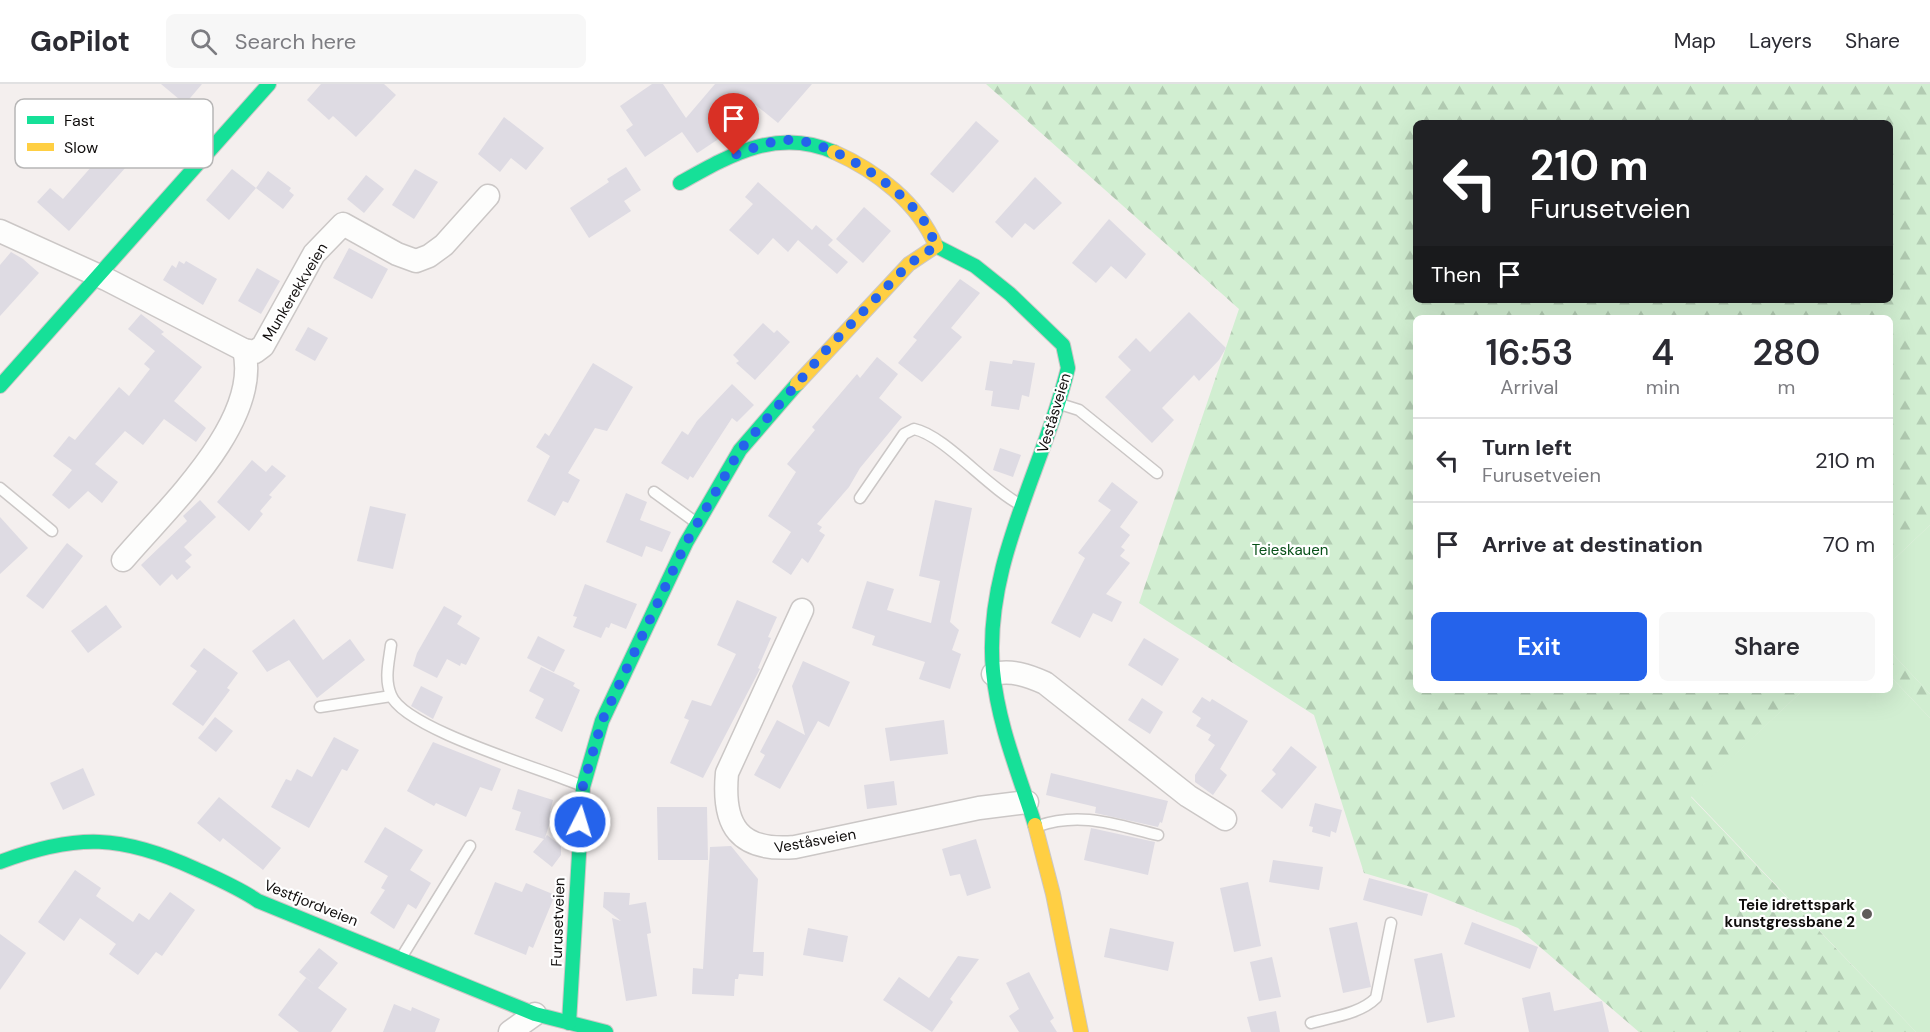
<!DOCTYPE html>
<html lang="en">
<head>
<meta charset="utf-8">
<style>
  :root { --surface:#fff; --page:#f7f7f7; --text:#2b2b33; --muted:#7c7c81; --line:#e1e1e2; --accent:#2563eb }
  body { margin:0; font-family:"DM Sans",sans-serif; background:var(--page); color:var(--text); height:100vh; display:flex; flex-direction:column; font-size:22px; white-space:nowrap }
  * { box-sizing:border-box; margin:0 }
  p { font-size:20px; color:var(--muted) }
  .icon { flex:none; width:33px; height:33px; fill:none; stroke:currentColor; stroke-width:2; stroke-linecap:round; stroke-linejoin:round }
  .map { position:relative; flex:1; overflow:hidden }
  .drawer { position:absolute; left:1413px; top:231px; width:480px; height:378px; display:flex; flex-direction:column; background:var(--surface); border-radius:9px; box-shadow:0 6px 24px #0002 }
  .drawer>* { flex:none }
  .top-card { position:absolute; left:1413px; top:36px; width:480px; height:183px; border-radius:9px; box-shadow:0 6px 24px #0002; background:#202124; color:#fff; overflow:hidden }
  .pin { position:absolute; display:grid; place-items:center; width:51px; height:51px; color:#fff; margin:-62px -26px; border-radius:50% 50% 50% 0; rotate:-45deg; box-shadow:0 0 6px #0007 }
  .pin .icon { rotate:45deg }
  .me { position:absolute; width:66px; margin:-33px; rotate:5deg; stroke-linejoin:round; filter:drop-shadow(0 0 4px #0008) }
  .turn { display:flex; align-items:center; gap:21px; height:126px; padding:0 18px; font-size:27px }
  .turn .icon { width:78px; height:78px; stroke-width:2.5 }
  .turn b { display:block; font-size:42px; line-height:51px }
  .then { display:flex; align-items:center; height:57px; padding:0 18px; background:#0003; gap:12px; font-size:22px }
  .eta { display:flex; justify-content:space-evenly; align-items:center; height:102px; text-align:center }
  .eta b { font-size:36px; font-weight:600; line-height:42px }
  .button { display:flex; gap:12px; margin-top:auto; padding:12px 18px }
  .button a { flex:1; height:69px; border-radius:9px; background:var(--accent); color:#fff; font-size:24px; font-weight:600; line-height:69px; text-align:center }
  .button a+a { background:var(--page); color:var(--text) }
  ul { padding:0; list-style:none }
  li { display:flex; align-items:center; gap:18px; height:84px; padding:0 18px; border-top:2px solid var(--line) }
  li div { flex:1 }
  li b { display:block; font-size:22px }
  li em { font-style:normal }
  header { display:flex; align-items:center; gap:36px; box-sizing:border-box; height:84px; padding:0 30px; background:var(--surface); border-bottom:2px solid var(--line) }
  header strong { font-size:28px }
  nav { display:flex; gap:33px; margin-inline-start:auto; font-size:21px }
  .search { width:420px; height:54px; background:var(--page); display:flex; align-items:center; gap:15px; box-sizing:border-box; padding:0 21px; border-radius:9px; color:var(--muted); font-size:22px }
  .map>svg:first-child { display:block }
  .forest { fill:url(#forest-firs); fill-rule:evenodd }
  .pitch { fill:#d1eed1 }
  .building { fill:#dedbe3 }
  .lines { fill:none; stroke-linecap:round; stroke-linejoin:round }
  .lane-casing { stroke:#cbc7c6; stroke-width:13 }
  .street-casing { stroke:#cbc7c6; stroke-width:25 }
  .fast-casing { stroke:#cbc7c6; stroke-width:16 }
  .slow-casing { stroke:#cbc7c6; stroke-width:16 }
  .lane { stroke:#fdfdfc; stroke-width:10 }
  .street { stroke:#fdfdfc; stroke-width:22 }
  .fast { stroke:#16e098; stroke-width:14 }
  .slow { stroke:#ffcf43; stroke-width:14 }
  .route { stroke:#2563eb; stroke-width:10; stroke-dasharray:0 18 }
  .poi-dot { fill:#605c5b; stroke:#fff; stroke-width:2 }
  .labels { text-anchor:middle; stroke-width:4.5; stroke-linejoin:round; paint-order:stroke }
  .street-label { font-size:15px; fill:#100d0c; stroke:#fff }
  .park-label { font-size:15px; fill:#085019; stroke:#fff }
  .poi-label { font-size:15px; font-weight:bold; fill:#100d0c; stroke:#fff; text-anchor:end }
  .key { fill:#fff; stroke:#b7b6b6; stroke-width:1.5 }
  .key-label { font-size:16px; fill:#100d0c }
</style>
</head>
<body>
<header>
<strong>GoPilot</strong>
<div class="search"><svg class="icon" aria-label="search" viewBox="0 0 24 24"><circle cx="10" cy="10" r="6"/><path d="M15 15l6 6"/></svg>Search here</div>
<nav><a>Map</a><a>Layers</a><a>Share</a></nav>
</header>
<div class="map">
<svg width="1930" height="948" viewBox="0 0 1930 948">
  <defs>
    <pattern id="forest-firs" width="22" height="20" patternUnits="userSpaceOnUse" patternTransform="scale(1.5)"><rect width="22" height="20" fill="#d1eed1"/><path d="M5 1l3.5 6h-7zM16 11l3.5 6h-7z" fill="#b2cbb2"/></pattern>
  </defs>
  <rect width="100%" height="100%" fill="#f4efee"/>
  <!-- forest -->
  <g class="forest">
    <path d="M986 0H1930V441L1890 479V234H1416V606H1803L1691 713 1916 948H1639L1518 844 1428 808 1364 789 1314 631 1139 519 1239 225ZM1416 39H1890V216H1416Z"/>
    <path d="M1890 567 1930 610V634L1890 592Z"/>
  </g>
  <!-- pitch -->
  <g class="pitch">
    <path d="M1930 441V610L1890 567V479Z"/>
    <path d="M1890 592 1930 634V948H1916L1691 712 1803 606H1890Z"/>
  </g>
  <!-- building -->
  <g class="building">
    <path d="M161 0H202L185 20Z"/>
    <path d="M321 0H384L396 11 356 53 333 32 329 36 307 16Z"/>
    <path d="M652 0H663L686 34 715 0H812L778 39 746 13 719 45 723 52 699 68 697 69 682 48 645 73 626 46 633 41 620 22Z"/>
    <path d="M504 33 544 64 526 86 511 74 500 88 478 70Z"/>
    <path d="M976 37 999 57 953 109 930 90Z"/>
    <path d="M133 38 154 58 137 77 134 74 69 147 37 118 50 104 63 115 107 65 100 59 117 40 124 47Z"/>
    <path d="M626 83 641 106 624 117 631 127 589 154 570 124 609 98 607 95Z"/>
    <path d="M232 85 256 104 229 136 206 116Z"/>
    <path d="M415 85 438 98 414 135 392 121Z"/>
    <path d="M268 87 291 104 289 107 294 111 283 125 256 104Z"/>
    <path d="M366 91 384 105 364 129 347 115Z"/>
    <path d="M1035 93 1062 119 1034 146 1025 139 1012 154 995 138Z"/>
    <path d="M758 98 812 146 816 141 833 156 828 161 848 178 837 190 798 156 788 168 773 154 758 171 729 146 753 120 745 113Z"/>
    <path d="M864 123 891 147 863 179 836 155Z"/>
    <path d="M1109 135 1146 170 1126 195 1111 182 1096 199 1072 179Z"/>
    <path d="M349 164 388 185 372 215 333 194Z"/>
    <path d="M11 168 23 175 39 189 0 232V181Z"/>
    <path d="M179 177 184 180 186 177 217 195 203 221 163 196 172 181 176 184Z"/>
    <path d="M257 184 280 197 261 230 238 217Z"/>
    <path d="M960 195 980 209 951 244 962 253 922 298 898 279 917 256 913 253Z"/>
    <path d="M1189 228 1226 264 1219 276 1199 297 1194 291 1162 324 1174 336 1152 359 1105 313 1131 286 1118 273 1136 254 1150 268Z"/>
    <path d="M141 230 164 248 161 250 202 283 174 317 206 344 196 358 164 335 143 361 125 347 95 380 118 398 102 419 88 407 69 425 52 411 72 386 53 372 69 352 75 356 119 303 129 312 150 285 144 280 155 267 128 245Z"/>
    <path d="M763 239 774 249 777 246 790 258 755 296 736 279 739 277 733 271Z"/>
    <path d="M308 243 328 254 315 277 295 266Z"/>
    <path d="M877 273 898 290 879 314 902 333 860 384 849 403 817 440 822 443 819 447 825 451 808 479 802 474 791 491 772 478 791 448 768 432 796 388 787 380 815 346 812 343 857 290 860 294Z"/>
    <path d="M1013 276 1035 279 1029 313 1022 311 1019 326 991 322 993 307 985 306 990 277 1012 280Z"/>
    <path d="M593 279 633 303 607 347 595 344 568 389 580 396 568 419 563 417 555 432 527 417 550 372 536 363 545 349 549 352Z"/>
    <path d="M732 300 754 321 737 338 732 334 693 394 690 392 688 396 661 379 682 347 688 351 697 337Z"/>
    <path d="M1000 364 1021 371 1013 393 993 386Z"/>
    <path d="M252 376 266 388 272 381 286 392 269 411 272 413 260 427 263 430 249 447 217 418Z"/>
    <path d="M1112 398 1138 418 1120 443 1130 451 1121 463 1125 466 1120 472 1130 479 1106 510 1122 518 1112 538 1093 529 1080 554 1051 539 1085 474 1078 469 1111 426 1098 417Z"/>
    <path d="M626 409 647 418 640 436 671 448 662 468 646 462 642 473 606 458Z"/>
    <path d="M200 416 216 433 184 463 192 471 185 477 191 483 177 496 172 490 160 502 141 481 187 437 183 432Z"/>
    <path d="M935 416 972 424 950 538 959 546 952 566 961 570 950 605 919 595 925 578 872 561 875 552 852 544 867 497 894 505 887 526 931 539 940 497 919 492Z"/>
    <path d="M370 422 406 430 393 485 357 477Z"/>
    <path d="M0 433 28 464 0 490Z"/>
    <path d="M67 459 83 472 43 525 26 512Z"/>
    <path d="M585 500 637 520 626 545 611 539 609 544 606 543 601 554 573 543 577 533 573 532Z"/>
    <path d="M737 516 777 533 768 553 771 554 758 584 760 585 703 694 670 679 689 636 684 634 692 616 711 622 736 570 717 561Z"/>
    <path d="M106 521 122 543 88 569 71 547Z"/>
    <path d="M444 522 462 532 457 540 480 554 466 581 461 579 460 582 447 575 437 594 413 582 417 569Z"/>
    <path d="M294 535 323 576 350 555 365 576 317 614 289 576 267 588 252 567Z"/>
    <path d="M538 552 565 566 554 588 527 574Z"/>
    <path d="M1144 554 1179 575 1162 602 1128 581Z"/>
    <path d="M204 564 238 589 227 604 230 606 203 642 172 620 197 587 190 582Z"/>
    <path d="M803 577 850 598 829 643 818 637 780 705 754 691 765 671 760 668 777 636 805 651 792 602Z"/>
    <path d="M541 583 575 599 573 602 580 606 562 648 535 634 544 615 529 607Z"/>
    <path d="M421 602 443 613 433 635 411 622Z"/>
    <path d="M1202 613 1210 618 1212 615 1248 637 1220 685 1227 691 1213 711 1195 698V691L1215 661 1208 656 1211 651 1196 642 1201 634 1192 628Z"/>
    <path d="M1142 614 1163 628 1150 650 1128 636Z"/>
    <path d="M215 633 233 647 216 668 198 654Z"/>
    <path d="M944 636 948 670 890 677 885 644Z"/>
    <path d="M334 653 359 666 347 687 342 685 309 744 271 723 286 695 291 697 297 685 312 693Z"/>
    <path d="M433 658 501 685 492 707 480 703 466 733 436 719 434 722 407 707Z"/>
    <path d="M1291 662 1317 683 1282 725 1261 707 1276 690 1272 686Z"/>
    <path d="M83 684 95 711 63 726 50 699Z"/>
    <path d="M1051 689 1168 717 1162 739 1160 738 1158 743 1095 729 1096 723 1046 711Z"/>
    <path d="M894 697 897 721 867 725 864 701Z"/>
    <path d="M518 705 553 716 550 727 553 728 545 754 547 751 561 762V771L552 783 533 768 544 755 515 746 521 728 512 725Z"/>
    <path d="M219 713 281 764 263 786 223 754 220 758 197 739Z"/>
    <path d="M1315 719 1342 726 1336 749 1331 747 1330 753 1312 748 1313 743 1309 742Z"/>
    <path d="M657 723H707L708 776H658Z"/>
    <path d="M385 743 423 766 410 786 431 799 416 825 408 820 394 845 370 829 385 806 381 804 388 792 364 778Z"/>
    <path d="M1091 744 1155 758 1148 791 1084 776Z"/>
    <path d="M976 755 991 804 967 812 960 790 950 792 942 765Z"/>
    <path d="M731 762 758 795 753 868H764L763 892 739 890 738 895H735L734 912 692 910 693 884 703 885 710 763Z"/>
    <path d="M1273 776 1323 783 1319 806 1269 798Z"/>
    <path d="M75 786 101 804 96 812 133 838 139 829 149 836 170 808 195 826 162 872 156 868 138 891 109 870 116 860 80 834 64 857 38 838Z"/>
    <path d="M1369 794 1428 810 1422 832 1363 816Z"/>
    <path d="M495 798 522 808 526 799 555 811 533 864 529 862 526 871 474 850Z"/>
    <path d="M1248 798 1261 862 1234 868 1220 804Z"/>
    <path d="M604 808 630 809 629 821 646 818 651 849 647 850 657 912 626 917 612 834 621 837 603 823Z"/>
    <path d="M1357 838 1371 903 1343 909 1329 844Z"/>
    <path d="M1472 838 1538 863 1530 885 1464 860Z"/>
    <path d="M808 844 848 852 843 878 803 871Z"/>
    <path d="M1110 844 1174 858 1168 887 1104 873Z"/>
    <path d="M0 850 26 869 0 906Z"/>
    <path d="M319 864 338 879 318 904 347 925 331 948H299L278 931 306 894 315 901 299 888Z"/>
    <path d="M1442 869 1455 933 1427 939 1414 875Z"/>
    <path d="M958 872 979 875 950 915 953 918 932 948 883 916 899 893 929 914Z"/>
    <path d="M1272 873 1281 913 1259 917 1250 878Z"/>
    <path d="M1029 888 1054 934 1050 937 1057 948H1019L1009 932 1019 925 1006 899Z"/>
    <path d="M1550 908 1554 927 1602 917 1609 948H1529L1522 914Z"/>
    <path d="M394 920 411 927 412 923 440 935 435 948H383Z"/>
    <path d="M1276 927 1280 948H1251L1247 933Z"/>
  </g>
  <g class="lines">
    <!-- lane casing -->
    <g class="lane-casing">
      <g id="lane">
        <path d="M1060 320 1079 326 1157 389"/>
        <path d="M0 404 52 447"/>
        <path d="M654 408 694 437"/>
        <path d="M860 414 904 350 914 345C944 351 988 404 1021 421"/>
        <path d="M391 561C389 577 384 595 391 611 404 645 543 685 580 701"/>
        <path d="M320 623 391 612"/>
        <path d="M1038 742C1081 727 1116 741 1158 751"/>
        <path d="M401 874 470 762"/>
        <path d="M1311 939C1332 933 1360 930 1376 914L1391 839"/>
      </g>
    </g>
    <!-- street casing -->
    <g class="street-casing">
      <g id="street">
        <path d="M0 147 106 195 244 266 255 268 263 262 314 170 343 140 397 170 416 177 429 172 444 161 488 112"/>
        <path d="M123 476C166 425 262 338 244 266"/>
        <path d="M802 526 727 689C722 742 739 768 795 763L979 724 1027 718"/>
        <path d="M993 590C1012 586 1027 591 1045 599L1188 712 1225 735"/>
        <path d="M510 948 535 930"/>
      </g>
    </g>
    <!-- fast casing -->
    <g class="fast-casing">
      <g id="fast">
        <path d="M680 99C730 71 777 43 834 68"/>
        <path d="M936 162 975 182 1010 210 1063 261 1068 284C1044 384 983 481 993 587 998 641 1019 690 1035 741"/>
        <path d="M0 302 269 0"/>
        <path d="M0 778C77 749 122 751 196 785 218 795 239 804 258 817L535 930 606 948"/>
        <path d="M569 939 583 703 602 637 686 459 740 366 797 300"/>
      </g>
    </g>
    <!-- slow casing -->
    <g class="slow-casing">
      <g id="slow">
        <path d="M797 300 909 180 936 162C918 119 877 87 834 68"/>
        <path d="M1035 741 1053 810 1081 948"/>
      </g>
    </g>
    <!-- lane -->
    <use href="#lane" class="lane"/>
    <!-- street -->
    <use href="#street" class="street"/>
    <!-- fast -->
    <use href="#fast" class="fast"/>
    <!-- slow -->
    <use href="#slow" class="slow"/>
  </g>
  <g class="lines">
    <!-- route -->
    <path class="route" d="M580 738 583 702 602 637 686 459 740 366 827 265 909 180 936 162C933 155 930 147 926 140 904 105 830 54 787 56 769 57 751 65 734 71"/>
  </g>
  <!-- markers -->
  <circle class="poi-dot" cx="1867" cy="830" r="6"/>
  <g class="labels">
    <!-- street labels -->
    <g class="street-label">
      <text transform="translate(295 208) rotate(-59)" y="5">Munkerekkveien</text>
      <text transform="translate(1054 329) rotate(-73)" y="5">Veståsveien</text>
      <text transform="translate(815 757) rotate(-10)" y="5">Veståsveien</text>
      <text transform="translate(311 819) rotate(22)" y="5">Vestfjordveien</text>
      <text transform="translate(558 838) rotate(-88)" y="5">Furusetveien</text>
    </g>
    <!-- park labels -->
    <g class="park-label">
      <text x="1290" y="471">Teieskauen</text>
    </g>
    <!-- poi labels -->
    <g class="poi-label">
      <text x="1855" y="826">Teie idrettspark<tspan x="1855" dy="17">kunstgressbane 2</tspan></text>
    </g>
  </g>
  <!-- legend -->
  <rect x="15" y="15" width="198" height="69" rx="9" class="key"/>
  <rect x="27" y="32" width="27" height="8" fill="#16e098"/>
  <rect x="27" y="59" width="27" height="8" fill="#ffcf43"/>
  <g class="key-label">
    <text x="64" y="42">Fast</text>
    <text x="64" y="69">Slow</text>
  </g>
</svg>
<div class="pin" style="left:734px;top:71px;background:#d93025"><svg class="icon" aria-label="arrive" viewBox="0 0 24 24"><path d="M6 21V4h12l-3 4 3 4H6"/></svg></div>
<svg class="me" style="left:580px;top:738px" viewBox="-20 -20 40 40"><circle r="17" fill="#2563eb" stroke="#fff" stroke-width="3"/><path d="M0-11L8 9 0 5-8 9z" fill="#fff"/></svg>
<div class="top-card">
<div class="turn"><svg class="icon" aria-label="left" viewBox="0 0 24 24"><path d="M17 20v-9H6M10 6l-5 5 5 5"/></svg><div><b>210 m</b>Furusetveien</div></div>
<div class="then">Then<svg class="icon" aria-label="arrive" viewBox="0 0 24 24"><path d="M6 21V4h12l-3 4 3 4H6"/></svg></div>
</div>
<section class="drawer">
<div class="eta">
<div><b>16:53</b><p>Arrival</p></div>
<div><b>4</b><p>min</p></div>
<div><b>280</b><p>m</p></div>
</div>
<ul>
<li><svg class="icon" aria-label="left" viewBox="0 0 24 24"><path d="M17 20v-9H6M10 6l-5 5 5 5"/></svg><div><b>Turn left</b><p>Furusetveien</p></div><em>210 m</em></li>
<li><svg class="icon" aria-label="arrive" viewBox="0 0 24 24"><path d="M6 21V4h12l-3 4 3 4H6"/></svg><div><b>Arrive at destination</b></div><em>70 m</em></li>
</ul>
<div class="button"><a>Exit</a><a>Share</a></div>
</section>
</div>
</body>
</html>
